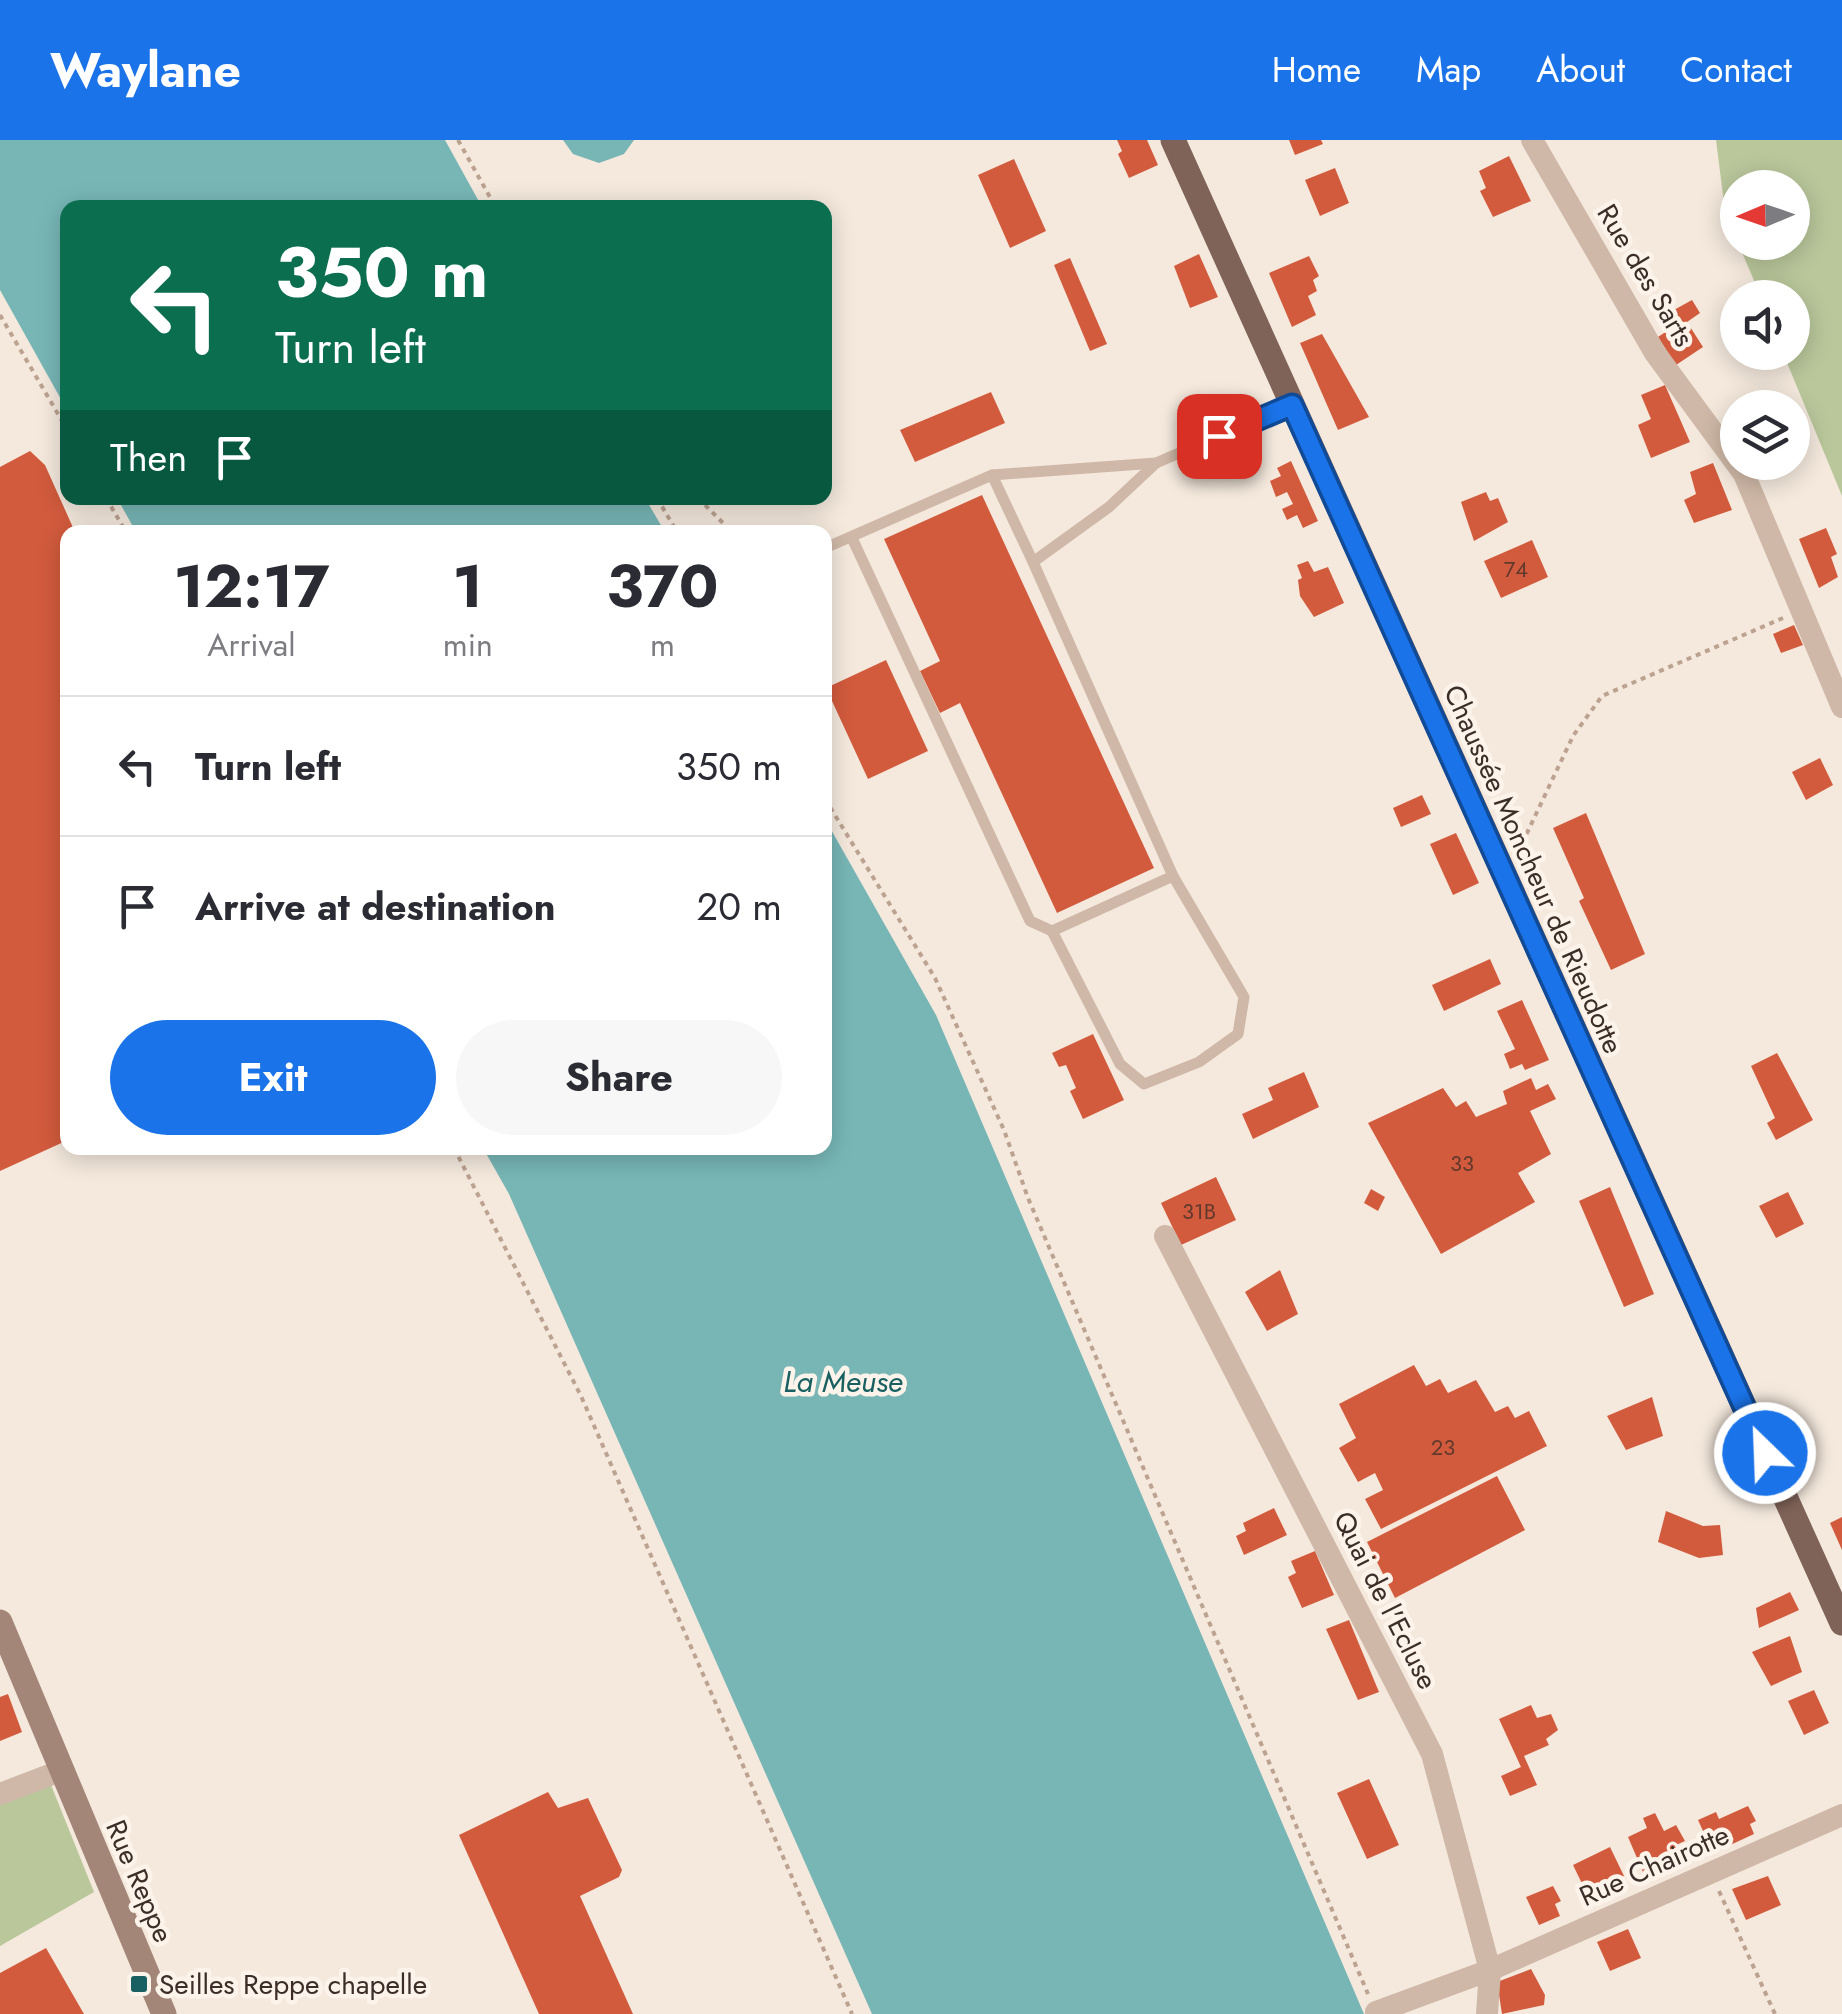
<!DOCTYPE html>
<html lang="en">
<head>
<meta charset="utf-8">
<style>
  :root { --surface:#fff; --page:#f7f7f7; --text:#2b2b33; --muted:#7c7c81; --line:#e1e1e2; --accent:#1a73e8 }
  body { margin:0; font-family:Jost,sans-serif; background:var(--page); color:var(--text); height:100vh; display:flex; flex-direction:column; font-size:38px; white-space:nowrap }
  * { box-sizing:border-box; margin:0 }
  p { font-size:32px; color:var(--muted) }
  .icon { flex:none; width:55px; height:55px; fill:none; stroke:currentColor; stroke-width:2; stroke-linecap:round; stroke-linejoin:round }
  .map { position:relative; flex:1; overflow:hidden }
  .sheet { position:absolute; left:60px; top:385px; width:772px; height:630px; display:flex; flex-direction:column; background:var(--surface); border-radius:20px; box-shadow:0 5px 25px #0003 }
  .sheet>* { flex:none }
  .banner { position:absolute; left:60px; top:60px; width:772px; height:305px; border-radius:20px; box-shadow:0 5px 25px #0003; background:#0b6e4f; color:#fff; overflow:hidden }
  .needle { width:65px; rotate:268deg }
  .buttons { position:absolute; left:1720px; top:30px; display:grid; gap:20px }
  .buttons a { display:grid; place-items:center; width:90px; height:90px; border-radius:50%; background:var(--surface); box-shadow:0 5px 25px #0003; font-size:50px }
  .pin { position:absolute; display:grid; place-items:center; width:85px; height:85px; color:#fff; margin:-42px; border-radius:20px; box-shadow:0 5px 15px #0006 }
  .me { position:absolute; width:110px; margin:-55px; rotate:336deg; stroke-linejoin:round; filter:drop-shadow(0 0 8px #0008) }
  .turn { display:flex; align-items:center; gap:35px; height:210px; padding:0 50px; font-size:45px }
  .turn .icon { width:130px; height:130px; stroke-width:2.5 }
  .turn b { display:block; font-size:70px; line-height:85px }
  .then { display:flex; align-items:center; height:95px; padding:0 50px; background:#0003; gap:20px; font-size:38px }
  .eta { display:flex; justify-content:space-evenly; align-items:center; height:170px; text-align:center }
  .eta b { font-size:60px; font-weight:700; line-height:70px }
  .action { display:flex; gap:20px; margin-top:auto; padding:20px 50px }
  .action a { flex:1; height:115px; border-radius:60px; background:var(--accent); color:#fff; font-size:40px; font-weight:700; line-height:115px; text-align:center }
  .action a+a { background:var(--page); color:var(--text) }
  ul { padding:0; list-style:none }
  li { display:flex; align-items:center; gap:30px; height:140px; padding:0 50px; border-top:2px solid var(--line) }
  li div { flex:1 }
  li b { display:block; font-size:38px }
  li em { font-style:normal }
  header { display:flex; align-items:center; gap:60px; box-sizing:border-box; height:140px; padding:0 50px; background:var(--accent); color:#fff }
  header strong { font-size:48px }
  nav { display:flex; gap:55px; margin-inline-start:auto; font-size:35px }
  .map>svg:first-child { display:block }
  .green { fill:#bac79b }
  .water { fill:#78b6b6 }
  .building { fill:#d35b3d }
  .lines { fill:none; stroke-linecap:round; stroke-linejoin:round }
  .path { stroke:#bba291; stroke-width:4; stroke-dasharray:5 5; stroke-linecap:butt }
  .lane { stroke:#cfb8a7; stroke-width:11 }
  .street { stroke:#cfb8a7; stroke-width:22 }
  .secondary { stroke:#a38678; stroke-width:25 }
  .primary { stroke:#7f6358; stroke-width:25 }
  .route-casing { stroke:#114b97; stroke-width:25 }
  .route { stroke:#1a73e8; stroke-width:18 }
  .poi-dot { fill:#186062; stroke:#fcf3ea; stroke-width:4 }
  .labels { text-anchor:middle; stroke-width:9; stroke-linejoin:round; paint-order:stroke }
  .number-label { font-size:22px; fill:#61392d }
  .street-label { font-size:28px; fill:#3b2e28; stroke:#fcf3ea }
  .poi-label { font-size:28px; fill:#3b2e28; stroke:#fcf3ea; text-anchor:start }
  .water-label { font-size:30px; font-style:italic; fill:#186062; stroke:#fcf3ea }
</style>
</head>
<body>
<header>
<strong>Waylane</strong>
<nav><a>Home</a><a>Map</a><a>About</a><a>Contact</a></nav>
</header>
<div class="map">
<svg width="1842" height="1874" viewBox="0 0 1842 1874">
  <rect width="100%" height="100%" fill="#f5e9dd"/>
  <!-- green -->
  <g class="green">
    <path d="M1716 0H1842V356L1783 213 1792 212V158L1761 157 1738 103 1792 102V48H1738L1737 101 1725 71Z"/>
    <path d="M47 1635 94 1752 0 1806V1654Z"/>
  </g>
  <!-- water -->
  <g class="water">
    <path d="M0 0H445L482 67 68 68 67 270 0 150Z"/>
    <path d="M563 0H634L624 14 599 23 573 14Z"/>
    <path d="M117 358H645L665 392H136Z"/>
    <path d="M825 679 936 875 1364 1874H872L509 1054 483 1008H825Z"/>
  </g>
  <!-- building -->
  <g class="building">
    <path d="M1117 0H1147L1158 25 1129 38 1118 14 1122 11Z"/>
    <path d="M1289 0H1321L1323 4 1295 15Z"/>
    <path d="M1509 16 1531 61 1493 77 1480 51 1486 48 1479 31Z"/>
    <path d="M1014 19 1046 91 1010 108 978 35Z"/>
    <path d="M1335 28 1349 63 1320 76 1305 40Z"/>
    <path d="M1199 114 1218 157 1190 168 1174 126Z"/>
    <path d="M1309 116 1319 136 1313 140 1317 151 1308 156 1316 175 1292 187 1269 133Z"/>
    <path d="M1070 118 1107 204 1090 211 1054 125Z"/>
    <path d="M1692 160 1700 173 1687 182 1703 207 1676 225 1658 197 1670 189 1663 176Z"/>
    <path d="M1322 194 1369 277 1338 290 1300 203Z"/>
    <path d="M1665 245 1690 302 1651 318 1638 285 1651 279 1641 255Z"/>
    <path d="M991 252 1005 283 915 322 900 290Z"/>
    <path d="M30 311 45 325 75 392H68L66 413 68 1000 0 1031V327Z"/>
    <path d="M1291 321 1318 381 1303 388 1297 375 1287 380 1282 369 1293 364 1287 352 1276 357 1270 341 1281 336 1277 328Z"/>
    <path d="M1713 323 1732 370 1694 383 1684 360 1696 354 1690 332Z"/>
    <path d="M1486 352 1490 361 1498 358 1508 382 1474 401 1461 362Z"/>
    <path d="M982 355 1154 728 1057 773 960 563 940 573 920 531 940 521 884 399Z"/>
    <path d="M1826 388 1837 414 1831 417 1838 437 1819 448 1799 399Z"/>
    <path d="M1532 400 1548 437 1501 458 1484 421Z"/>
    <path d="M1308 421 1314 432 1328 427 1344 463 1314 477 1300 456 1298 440 1302 438 1297 425Z"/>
    <path d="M1794 485 1803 505 1781 513 1773 494Z"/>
    <path d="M886 520 928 611 868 639 826 548Z"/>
    <path d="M1820 618 1833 645 1806 660 1792 632Z"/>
    <path d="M1422 655 1431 674 1401 687 1393 668Z"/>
    <path d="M1586 673 1645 814 1611 830 1579 761 1584 758 1553 688Z"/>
    <path d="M1456 693 1479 743 1453 755 1430 704Z"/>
    <path d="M1490 819 1501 844 1444 871 1432 845Z"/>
    <path d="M1522 860 1549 920 1525 930 1522 924 1510 929 1504 914 1515 909 1497 871Z"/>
    <path d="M1093 894 1124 960 1083 979 1070 951 1076 948 1066 925 1059 927 1052 913Z"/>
    <path d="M1777 913 1813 980 1776 1000 1767 983 1775 978 1751 926Z"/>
    <path d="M1304 932 1319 967 1253 999 1242 974 1273 960 1268 948Z"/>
    <path d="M1531 938 1536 950 1548 944 1556 959 1530 971 1551 1014 1518 1033 1535 1062 1441 1114 1368 983 1443 948 1456 967 1466 961 1476 977 1507 964 1503 951Z"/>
    <path d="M1216 1037 1236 1080 1181 1105 1161 1063Z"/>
    <path d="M1610 1047 1654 1154 1624 1167 1579 1061Z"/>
    <path d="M1371 1049 1385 1057 1378 1071 1364 1063Z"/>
    <path d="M1788 1052 1804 1084 1776 1098 1759 1066Z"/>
    <path d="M1280 1130 1298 1174 1267 1191 1245 1152Z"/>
    <path d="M1414 1225 1426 1246 1440 1239 1448 1253 1476 1240 1495 1272 1508 1266 1515 1278 1529 1271 1547 1306 1381 1389 1365 1359 1383 1350 1375 1333 1358 1342 1339 1308 1356 1298 1339 1264Z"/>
    <path d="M1652 1257 1663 1296 1626 1310 1607 1276Z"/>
    <path d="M1497 1336 1525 1390 1395 1458 1367 1402Z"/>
    <path d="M1274 1368 1287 1395 1244 1415 1236 1396 1246 1391 1243 1383Z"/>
    <path d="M1666 1371 1703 1386 1720 1385 1723 1415 1699 1418 1658 1402Z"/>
    <path d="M1842 1377V1410L1830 1383Z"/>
    <path d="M1315 1411 1334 1455 1302 1468 1288 1437 1296 1433 1291 1421Z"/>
    <path d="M1790 1452 1799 1470 1759 1488 1756 1468Z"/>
    <path d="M1349 1480 1379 1552 1358 1560 1326 1489Z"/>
    <path d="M1790 1496 1802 1532 1771 1546 1752 1512Z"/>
    <path d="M1814 1550 1829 1583 1804 1595 1788 1561Z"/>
    <path d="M8 1554 22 1592 0 1601V1557Z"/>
    <path d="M1531 1565 1537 1578 1551 1574 1558 1590 1546 1599 1549 1605 1524 1616 1537 1645 1510 1656 1501 1636 1521 1627 1499 1579Z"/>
    <path d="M1369 1639 1399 1705 1367 1719 1337 1653Z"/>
    <path d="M548 1652 558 1668 588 1658 622 1730 619 1737 580 1756 633 1874H539L459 1695Z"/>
    <path d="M1748 1666 1756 1681 1750 1684 1754 1694 1713 1713 1698 1680 1716 1672 1719 1679Z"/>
    <path d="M1655 1673 1664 1691 1676 1685 1685 1701 1676 1705 1684 1721 1646 1739 1628 1697 1647 1688 1643 1678Z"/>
    <path d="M1610 1707 1624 1736 1588 1756 1573 1725Z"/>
    <path d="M1768 1736 1781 1765 1746 1780 1732 1749Z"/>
    <path d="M1553 1746 1561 1761 1555 1764 1560 1776 1539 1785 1526 1757Z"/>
    <path d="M1628 1789 1641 1818 1610 1831 1597 1802Z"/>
    <path d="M46 1808 84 1874H0V1833Z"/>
    <path d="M1531 1829 1545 1855 1544 1865 1502 1874 1497 1842Z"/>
  </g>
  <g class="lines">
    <!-- path -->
    <g class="path">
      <path d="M458 0 496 68"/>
      <path d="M0 175 68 291"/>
      <path d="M106 358 126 392"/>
      <path d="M657 358 677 392"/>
      <path d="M698 358 732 392"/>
      <path d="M825 659 935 838 1004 990 1028 1058 1368 1854"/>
      <path d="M1518 712 1573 596 1602 556 1783 478"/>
      <path d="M454 1008 581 1256 852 1874"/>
      <path d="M1719 1751 1775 1874"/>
    </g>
    <!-- lane -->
    <g class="lane">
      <path d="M992 335 1033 422 1109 367 1156 323"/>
      <path d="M852 398 1030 781 1052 791 1173 736 1033 422"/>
      <path d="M825 408 992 335 1156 323 1291 265"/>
      <path d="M1052 791 1120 924 1144 944 1199 922 1238 894 1244 857 1173 736"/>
    </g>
    <!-- street -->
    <g class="street">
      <path d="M1532 0 1655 213 1744 334 1842 567"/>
      <path d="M1165 1096 1432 1614 1490 1830 1487 1874"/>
      <path d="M0 1654 60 1631"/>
      <path d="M1376 1872 1490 1830 1842 1675"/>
    </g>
    <!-- secondary -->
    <path class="secondary" d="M0 1482 164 1874"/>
    <!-- primary -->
    <path class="primary" d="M1173 0 1842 1483"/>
  </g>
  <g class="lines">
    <!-- route casing -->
    <g class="route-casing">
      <path id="route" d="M1219 296 1292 265 1765 1313"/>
    </g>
    <!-- route -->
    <use href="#route" class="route"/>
  </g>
  <!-- markers -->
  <rect class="poi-dot" x="129" y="1834" width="20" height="20" rx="5"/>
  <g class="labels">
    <!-- number labels -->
    <g class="number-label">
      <text x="1516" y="437">74</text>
      <text x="1462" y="1031">33</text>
      <text x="1199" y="1079">31B</text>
      <text x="1443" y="1315">23</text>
    </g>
    <!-- street labels -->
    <g class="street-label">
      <text transform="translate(1646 135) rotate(59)" y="10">Rue des Sarts</text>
      <text transform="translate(1534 729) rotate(66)" y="10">Chaussée Moncheur de Rieudotte</text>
      <text transform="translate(1386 1460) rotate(63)" y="10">Quai de l'Ecluse</text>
      <text transform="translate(1654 1725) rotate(-24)" y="10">Rue Chairotte</text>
      <text transform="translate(140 1741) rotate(67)" y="10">Rue Reppe</text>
    </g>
    <!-- poi labels -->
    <g class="poi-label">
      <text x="159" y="1854">Seilles Reppe chapelle</text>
    </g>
    <!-- water labels -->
    <g class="water-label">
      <text x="843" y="1252">La Meuse</text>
    </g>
  </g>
</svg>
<div class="buttons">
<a><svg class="needle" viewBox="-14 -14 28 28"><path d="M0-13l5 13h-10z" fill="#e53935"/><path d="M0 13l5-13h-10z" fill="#7c7c81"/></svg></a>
<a><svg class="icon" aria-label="sound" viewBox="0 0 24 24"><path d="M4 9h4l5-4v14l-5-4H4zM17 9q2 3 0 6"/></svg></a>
<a><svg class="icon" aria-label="layers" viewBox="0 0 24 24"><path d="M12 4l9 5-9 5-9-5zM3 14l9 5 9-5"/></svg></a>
</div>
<div class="pin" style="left:1219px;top:296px;background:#d93025"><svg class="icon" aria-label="arrive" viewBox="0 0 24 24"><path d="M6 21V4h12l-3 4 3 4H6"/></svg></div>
<svg class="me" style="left:1765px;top:1313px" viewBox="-20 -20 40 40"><circle r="17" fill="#1a73e8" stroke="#fff" stroke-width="3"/><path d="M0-11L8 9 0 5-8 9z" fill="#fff"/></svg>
<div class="banner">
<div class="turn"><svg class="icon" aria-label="left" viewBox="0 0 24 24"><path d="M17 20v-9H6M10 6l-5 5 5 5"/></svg><div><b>350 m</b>Turn left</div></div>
<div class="then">Then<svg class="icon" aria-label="arrive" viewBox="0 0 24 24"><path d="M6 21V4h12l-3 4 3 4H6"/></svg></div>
</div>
<section class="sheet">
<div class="eta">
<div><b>12:17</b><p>Arrival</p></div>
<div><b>1</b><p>min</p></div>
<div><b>370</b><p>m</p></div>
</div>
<ul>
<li><svg class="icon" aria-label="left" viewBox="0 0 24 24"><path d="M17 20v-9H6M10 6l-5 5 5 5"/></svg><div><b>Turn left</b></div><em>350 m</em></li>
<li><svg class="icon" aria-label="arrive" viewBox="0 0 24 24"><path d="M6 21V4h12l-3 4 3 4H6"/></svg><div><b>Arrive at destination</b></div><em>20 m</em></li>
</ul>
<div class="action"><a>Exit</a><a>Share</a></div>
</section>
</div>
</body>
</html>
